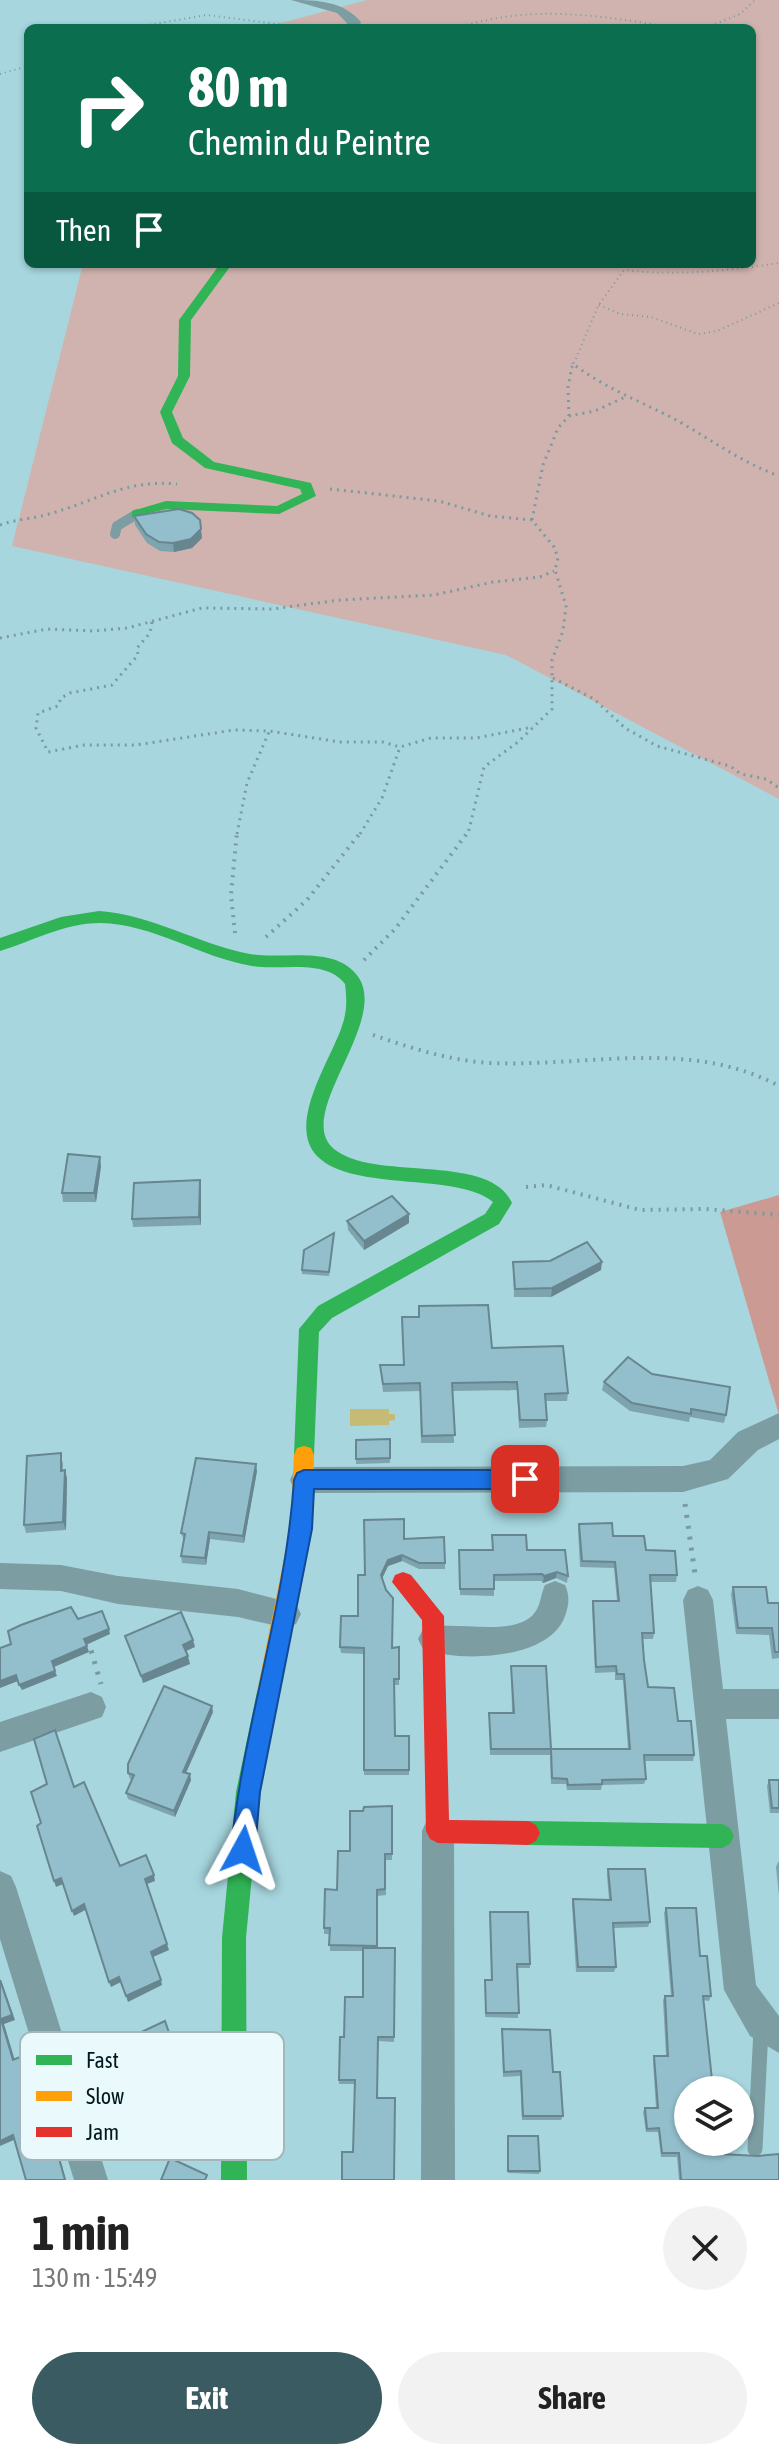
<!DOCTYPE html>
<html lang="en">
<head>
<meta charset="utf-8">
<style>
  :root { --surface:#fff; --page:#f2f2f2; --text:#222; --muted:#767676; --accent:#3a5b61 }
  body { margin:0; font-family:"Asap Condensed",sans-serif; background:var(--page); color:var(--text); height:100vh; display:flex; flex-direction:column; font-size:30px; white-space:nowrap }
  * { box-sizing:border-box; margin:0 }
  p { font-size:26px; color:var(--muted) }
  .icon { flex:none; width:44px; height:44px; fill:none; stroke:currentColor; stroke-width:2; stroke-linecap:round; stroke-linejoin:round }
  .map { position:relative; height:2180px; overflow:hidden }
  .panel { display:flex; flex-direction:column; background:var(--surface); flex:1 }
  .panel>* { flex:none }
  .guide { position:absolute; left:24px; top:24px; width:732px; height:244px; border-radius:12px; box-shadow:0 2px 6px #0004; background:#0b6e4f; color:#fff; overflow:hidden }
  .controls { position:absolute; left:674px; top:2076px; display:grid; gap:16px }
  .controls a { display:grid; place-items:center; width:80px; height:80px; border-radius:50%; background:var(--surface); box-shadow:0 2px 6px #0004; font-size:40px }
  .pin { position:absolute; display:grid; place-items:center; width:68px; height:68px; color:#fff; margin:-34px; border-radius:16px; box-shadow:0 4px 12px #0006 }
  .me { position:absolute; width:88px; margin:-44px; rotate:5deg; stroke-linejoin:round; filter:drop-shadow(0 0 6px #0008) }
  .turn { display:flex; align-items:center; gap:28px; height:168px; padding:0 32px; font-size:36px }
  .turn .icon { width:104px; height:104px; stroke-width:2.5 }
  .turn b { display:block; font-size:56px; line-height:68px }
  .then { display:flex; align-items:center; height:76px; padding:0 32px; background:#0003; gap:16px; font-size:30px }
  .round { display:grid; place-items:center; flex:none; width:84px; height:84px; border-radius:42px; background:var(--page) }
  .head { display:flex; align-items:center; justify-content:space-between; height:136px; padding:0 32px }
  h1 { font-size:48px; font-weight:700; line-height:60px }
  .primary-button { display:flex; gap:16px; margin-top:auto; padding:16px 32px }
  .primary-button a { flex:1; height:92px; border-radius:48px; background:var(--accent); color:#fff; font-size:32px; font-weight:700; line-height:92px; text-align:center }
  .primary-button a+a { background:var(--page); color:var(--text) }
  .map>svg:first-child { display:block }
  .green { fill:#d0b3ae }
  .forest { fill:#ca9a93 }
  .water { fill:#c6bb75 }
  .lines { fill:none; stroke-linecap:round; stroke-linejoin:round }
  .path-far3 { stroke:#7b9aa0; stroke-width:2; stroke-dasharray:1 4; stroke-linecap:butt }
  .path-far2 { stroke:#7b9aa0; stroke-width:3; stroke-dasharray:2 5; stroke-linecap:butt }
  .path-far1 { stroke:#7b9aa0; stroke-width:4; stroke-dasharray:2 6; stroke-linecap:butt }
  .path { stroke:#7b9aa0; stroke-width:5; stroke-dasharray:3 8; stroke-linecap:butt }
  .lane-far1 { stroke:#7c9ea3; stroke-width:10 }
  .lane { stroke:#7c9ea3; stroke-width:15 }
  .street { fill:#7c9ea3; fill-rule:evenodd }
  .fast { fill:#30b455; fill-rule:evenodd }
  .slow { fill:#ff9f0a; fill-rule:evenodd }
  .jam { fill:#e5322d; fill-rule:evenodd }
  .wall { fill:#7ea4af }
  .shaded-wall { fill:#67868f }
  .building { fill:#93bfcc; stroke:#67868f; stroke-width:2 }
  .route { fill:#1a73e8; stroke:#114b97; stroke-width:2 }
  .key { fill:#eaf9fc; stroke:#a4b6b9; stroke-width:2 }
  .key-label { font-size:22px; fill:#00191e }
</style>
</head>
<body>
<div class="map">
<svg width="779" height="2180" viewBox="0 0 779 2180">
  <rect width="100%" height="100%" fill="#a7d6de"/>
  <!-- green -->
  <path class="green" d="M367 0H779V799L506 655 12 546 83 264H752V28H262Z"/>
  <!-- forest -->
  <path class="forest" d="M779 1195V1415L720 1212Z"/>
  <!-- water -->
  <path class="water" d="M350 1409H389V1414H395V1420L389 1421V1425L350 1426Z"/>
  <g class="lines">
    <!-- path-far3 -->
    <g class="path-far3">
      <path d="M130 28 207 15 308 28"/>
      <path d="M457 28C530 4 600 15 674 28"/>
      <path d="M706 28 740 14 755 0"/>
      <path d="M0 74 28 66"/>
      <path d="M599 305 620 314 651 317 698 334 717 331 779 303"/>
      <path d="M572 363 578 368"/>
      <path d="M572 368 598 306 624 270C677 276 727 271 779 263"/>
    </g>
    <!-- path-far2 -->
    <g class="path-far2">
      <path d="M576 366C608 390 645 403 680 422 713 441 743 463 779 476"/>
      <path d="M569 416 568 387 572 366"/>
      <path d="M330 489 439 501 490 516 532 520 554 547 558 558 555 570 566 606 563 631 552 660V709L518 742 484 767 468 834"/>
      <path d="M532 520 543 465 558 428 569 416 595 411 625 397"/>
      <path d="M0 525C16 519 33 519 49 514 96 501 126 479 177 484"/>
      <path d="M152 622 150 633 137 648 138 655 112 685 70 693 61 698 58 706 38 713 36 728 48 752 84 745H136L234 730 269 731 340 742H383L400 747 431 738H476L533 727"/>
      <path d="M0 638 47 629 94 631 127 628 202 608 272 609 340 600 434 595 493 582 540 577 554 571"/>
      <path d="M553 678 594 699 625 728 657 746 730 766 741 774 766 779 779 788"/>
      <path d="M237 834 247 783 269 732"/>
      <path d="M360 834 382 798 400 747"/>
    </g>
    <!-- path-far1 -->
    <g class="path-far1">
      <path d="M235 933 231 895 237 832"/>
      <path d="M266 937 307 900 361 832"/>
      <path d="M364 960 395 929 468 832"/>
      <path d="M373 1035C411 1048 451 1061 491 1063 588 1067 690 1038 779 1086"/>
      <path d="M526 1187 546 1185 640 1210 706 1209 779 1215"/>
    </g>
    <!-- path -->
    <g class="path">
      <path d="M685 1504 695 1574"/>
      <path d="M88 1640 101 1684"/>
    </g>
    <!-- lane-far1 -->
    <path class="lane-far1" d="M115 534 117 526 137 514"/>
    <!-- lane -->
    <path class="lane" d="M755 2149 761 2029"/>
    <!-- street -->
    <g class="street">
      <path d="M291 0C318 0 343 1 361 22L359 28H345L347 23 337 13Z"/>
      <path d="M779 1413V1439L758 1450 728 1479 683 1492 304 1493 294 1489 290 1480 294 1471 304 1467 683 1466 710 1460 738 1432Z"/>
      <path d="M0 1563 61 1565 118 1576 238 1589 296 1604 301 1614 296 1624 286 1628 238 1617 118 1604 61 1591 0 1589Z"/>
      <path d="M555 1581 565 1585C570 1596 569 1605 565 1616 550 1660 460 1663 423 1649L418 1639 423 1629C451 1618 521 1641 537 1609 541 1602 541 1593 545 1585Z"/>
      <path d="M698 1586 708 1590 713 1600 723 1689H779V1719H726L756 1985 779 2016V2053L750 2036 724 1990 683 1600 688 1590Z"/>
      <path d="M91 1692 102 1697 106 1707 102 1717 0 1752V1722Z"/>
      <path d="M438 1815 449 1820 454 1831 455 2180H421L422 1831 427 1820Z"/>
      <path d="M0 1871 11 1876 16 1887 108 2180H74L0 1939Z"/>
    </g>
    <!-- fast -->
    <g class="fast">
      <path d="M220 264H232L191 320 190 376 172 412 183 438 214 462 311 483 316 496 279 514 167 509 132 517V511L166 501 277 506 302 494 300 489 205 468 172 443 160 412 178 376 179 320Z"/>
      <path d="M99 911C153 915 198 944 250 954 283 960 337 944 359 978 388 1024 293 1115 334 1149 374 1182 490 1152 512 1203L499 1224 332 1318 319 1332 314 1455 311 1462 304 1464 297 1462 294 1455 299 1329 318 1306 485 1214 493 1202C458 1172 354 1192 318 1157 285 1125 331 1060 342 1026 347 1012 347 999 345 984 326 958 280 971 252 966 199 957 154 924 100 923 64 923 33 941 0 951V938L61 917Z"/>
      <path d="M268 1681 276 1684 279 1692 260 1792 246 1938 247 2180H221L222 1938 236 1792 257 1692 260 1684Z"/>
      <path d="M528 1821 722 1824 730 1828 734 1836 730 1844 722 1848 528 1845 520 1841 516 1833 520 1825Z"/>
    </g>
    <!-- slow -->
    <path class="slow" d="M304 1446 311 1448 314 1455 312 1529 279 1692 276 1700 268 1703 260 1700 257 1692 290 1529 294 1455 297 1448Z"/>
    <!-- jam -->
    <path class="jam" d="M403 1572 411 1575 444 1616 449 1820 528 1821 536 1825 540 1833 536 1841 528 1845 438 1843 430 1839 426 1831 422 1620 392 1582 395 1575Z"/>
  </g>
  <!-- wall -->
  <g class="wall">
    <path d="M134 516 202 538 192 548 174 552 160 551 147 543 135 525Z"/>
    <path d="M101 1166 96 1202H63L62 1193Z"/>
    <path d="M200 1180 201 1189V1225L133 1227 132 1219Z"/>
    <path d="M409 1214V1223L364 1250 348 1230 347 1221Z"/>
    <path d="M334 1233 329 1276 302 1274V1270Z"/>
    <path d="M513 1262 601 1270 551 1297H514Z"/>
    <path d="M492 1348 568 1393 567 1401H545L547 1420 546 1427 519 1428 517 1390 453 1391 454 1443H421L420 1391 383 1392 380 1365H403Z"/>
    <path d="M652 1374 726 1415 724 1423 690 1417 689 1422 630 1411 602 1390 604 1382Z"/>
    <path d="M390 1439V1463L356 1464V1440Z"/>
    <path d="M63 1461V1470L67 1478 66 1530 26 1533 24 1525Z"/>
    <path d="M257 1471 244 1543 210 1539 206 1565 182 1563 181 1556 184 1540 181 1533Z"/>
    <path d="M579 1524 613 1536 646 1550 677 1575 676 1582H650L654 1633 653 1639H643L644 1660 648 1687 678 1721 694 1755 693 1761H644L646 1779 644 1784 602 1785 601 1790H567L566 1784H551L550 1755H490L489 1713H512L511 1666 551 1749H628L623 1680H615V1672L595 1673 592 1607 593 1601H617L614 1568 580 1567 578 1530Z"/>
    <path d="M492 1535 527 1550 568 1576 567 1583 556 1578 543 1583 541 1581H494V1596L460 1595 459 1550H492Z"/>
    <path d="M404 1539 445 1563V1569H419L402 1561 388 1566 382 1578 392 1648 399 1647V1685H394L395 1736H409V1775H364V1654L341 1653 340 1647 358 1616 365 1575Z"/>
    <path d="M733 1587 768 1603H779V1658L772 1659 769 1635 736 1634 731 1594Z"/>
    <path d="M213 1712 186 1773 191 1780 175 1817 128 1799 126 1793 132 1780 130 1779 128 1773Z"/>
    <path d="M769 1780H779V1813H770L767 1786Z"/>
    <path d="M392 1806V1860H385L386 1895 377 1896V1948H395L394 2042 378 2041 353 2152 355 2084H339L340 2037H344L363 1997V1951H330V1934H324V1928L363 1811Z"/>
    <path d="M778 1862H779V1896L776 1867Z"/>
    <path d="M608 1869 650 1922 648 1927 613 1928 616 1967 614 1972H576L572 1905 573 1899 609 1900 607 1875Z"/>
    <path d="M666 1908 700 1956 711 1996 709 2001 703 2000 713 2089 712 2090H688L703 2153 779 2180H679L677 2157H661L658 2132H646L643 2112 645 2108H656L653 2060 654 2056H666L663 2000 665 1996H671L664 1913Z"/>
    <path d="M490 1912 530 1964V1968H517L518 2018 485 2017V1980H492Z"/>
    <path d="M502 2029 553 2072 563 2116 561 2120H522L520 2076 503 2077Z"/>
    <path d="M507 2138 540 2171 539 2174 508 2173Z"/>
  </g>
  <!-- shaded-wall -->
  <g class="shaded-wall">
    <path d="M201 529 202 538 192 548 174 552 173 543Z"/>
    <path d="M100 1157 101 1166 96 1202 94 1193Z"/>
    <path d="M200 1180 201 1189V1225L199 1217Z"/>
    <path d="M409 1214V1223L364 1250V1241Z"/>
    <path d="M602 1262 601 1270 551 1297 552 1288Z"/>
    <path d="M256 1464 257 1471 244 1543 243 1536Z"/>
    <path d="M65 1470 67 1478 66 1530 63 1522Z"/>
    <path d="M209 1532 210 1539 206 1565 205 1558Z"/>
    <path d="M402 1555V1561L388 1566 381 1581V1575L388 1560Z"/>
    <path d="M557 1572 556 1578 543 1583 544 1576Z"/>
    <path d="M109 1629 110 1634 86 1645 84 1639Z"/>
    <path d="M193 1640 195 1647 184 1652 183 1645Z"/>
    <path d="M87 1646 89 1652 54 1667 52 1661Z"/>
    <path d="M188 1656 190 1664 143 1683 141 1676Z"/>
    <path d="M55 1671 57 1676 22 1690 19 1685Z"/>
    <path d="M16 1675 18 1681 0 1688V1681Z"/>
    <path d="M212 1706 213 1712 184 1777 183 1772Z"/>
    <path d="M190 1774 191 1780 175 1817 174 1811Z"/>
    <path d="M154 1875 155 1881 147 1884 145 1879Z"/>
    <path d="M61 1878 63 1884 56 1887 54 1881Z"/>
    <path d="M84 1904 87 1909 74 1916 72 1911Z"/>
    <path d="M167 1944 169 1950 153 1957 151 1952Z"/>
    <path d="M119 1977 121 1982 111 1987 109 1982Z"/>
    <path d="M1 1980 15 2020 4 2024 16 2064 13 2060 1 2019Z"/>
    <path d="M161 1980 162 1985 128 2002 126 1996Z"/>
    <path d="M27 2054 29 2058 40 2093 37 2089Z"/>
    <path d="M41 2087 44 2092 63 2154 59 2155 66 2180H65Z"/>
    <path d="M188 2088 189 2093 132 2119 130 2114Z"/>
    <path d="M125 2097 127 2101 121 2104 119 2099Z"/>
    <path d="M13 2135 16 2139 0 2146V2141Z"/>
  </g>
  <!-- building -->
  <g class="building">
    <path d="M179 509 192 513 200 520 201 529 191 539 173 543 159 542 146 534 134 516Z"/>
    <path d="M68 1154 100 1157 94 1193H62Z"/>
    <path d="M200 1180 199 1217 132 1219 134 1183Z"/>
    <path d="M392 1196 409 1214 364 1241 347 1221Z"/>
    <path d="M334 1233 329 1272 302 1270 304 1250Z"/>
    <path d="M587 1242 602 1262 552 1288 515 1289 513 1262 550 1261Z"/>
    <path d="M488 1305 492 1348 563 1346 568 1393 545 1394 547 1420H520L517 1382 452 1383 455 1435 422 1436 420 1383 383 1384 380 1365H404L402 1317H419V1306Z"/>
    <path d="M628 1357 652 1374 730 1387 726 1415 691 1409V1414L632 1403 604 1382Z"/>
    <path d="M390 1439V1458L356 1459V1440Z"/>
    <path d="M61 1453V1471L65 1470 63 1522 24 1525 27 1456Z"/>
    <path d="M196 1458 256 1464 243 1536 209 1532 205 1558 181 1556 185 1534 181 1533Z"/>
    <path d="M404 1519V1539L444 1537 445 1563H419L402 1555 388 1560 381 1575 386 1590 393 1598 392 1648 399 1647V1679H394L395 1736H409V1770H364V1648L340 1647 341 1616H358V1575H365L364 1520Z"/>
    <path d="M612 1523 613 1536H644L646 1550 675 1551 677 1575H650L654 1633H642L644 1660 648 1687 674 1688 678 1721H691L694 1755H644L646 1779 602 1780V1784L568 1785 567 1779 552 1778 551 1749H630L624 1674H617L616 1666 596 1667 593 1601H619L615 1562 582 1561 579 1524Z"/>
    <path d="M492 1535H526L527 1550H565L568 1576 557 1572 544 1576 542 1574 494 1575V1589H460L459 1550H493Z"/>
    <path d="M733 1587H766L768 1603H779V1652H775L772 1628H738Z"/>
    <path d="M71 1607 78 1619 102 1611 109 1629 84 1639 87 1646 52 1661 55 1671 19 1685 16 1675 0 1681V1648L11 1644 8 1631 21 1625Z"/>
    <path d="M181 1612 193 1640 183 1645 188 1656 141 1676 125 1636Z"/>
    <path d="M511 1666H546L551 1749H491L489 1713H514Z"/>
    <path d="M164 1686 212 1706 183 1772 190 1774 174 1811 126 1793 134 1775 128 1773V1764Z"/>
    <path d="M55 1730 74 1787 84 1782 120 1866 146 1855 154 1875 145 1879 167 1944 151 1952 161 1980 126 1996 119 1977 109 1982 84 1904 72 1911 61 1878 54 1881 37 1826 41 1823 31 1792 47 1784 34 1739Z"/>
    <path d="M769 1780H779V1808H772Z"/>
    <path d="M392 1806V1854H385V1889L377 1890V1946L329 1945 330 1928H324L325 1889 337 1890 338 1851H350V1811H363L364 1807Z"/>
    <path d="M608 1869H645L650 1922 613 1923 616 1967H578L573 1899 611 1900Z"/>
    <path d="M666 1908H696L700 1956H707L711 1996H703L713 2089 688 2090V2142H701L703 2153 758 2156 779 2154V2180H681L679 2153H662L659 2128 647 2129 645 2108H658L654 2056H668L665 1996H673Z"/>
    <path d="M490 1912H528L530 1964H517L519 2013H486L485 1980H492Z"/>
    <path d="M363 1948H395L394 2037H378L377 2098H395L394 2180H342V2152H353L355 2080H339L340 2037H344L345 1997H363Z"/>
    <path d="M0 1980 12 2015 1 2019 13 2060 27 2054 37 2089 41 2087 60 2150 57 2151 65 2180H26L13 2135 0 2141Z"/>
    <path d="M165 2021 188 2088 130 2114 125 2097 119 2099 105 2049Z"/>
    <path d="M502 2029 550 2030 553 2072H560L563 2116H523L521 2071 504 2072Z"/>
    <path d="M508 2136H538L540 2171H508Z"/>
    <path d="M170 2158 207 2175 205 2180H161Z"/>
  </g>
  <!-- route -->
  <path class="route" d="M304 1470H525L533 1472 536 1479 533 1486 525 1489H314L312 1529 260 1792 255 1850 251 1859 243 1862 234 1859 231 1850C243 1726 286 1605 294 1480L297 1473Z"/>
  <!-- legend -->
  <rect x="20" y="2032" width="264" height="128" rx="12" class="key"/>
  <rect x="36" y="2055" width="36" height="10" fill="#30b455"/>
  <rect x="36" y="2091" width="36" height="10" fill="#ff9f0a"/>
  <rect x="36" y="2127" width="36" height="10" fill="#e5322d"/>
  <g class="key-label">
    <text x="86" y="2068">Fast</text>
    <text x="86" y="2104">Slow</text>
    <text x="86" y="2140">Jam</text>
  </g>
</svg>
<div class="controls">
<a><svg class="icon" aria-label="layers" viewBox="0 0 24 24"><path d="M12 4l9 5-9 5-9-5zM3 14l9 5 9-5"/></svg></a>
</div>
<div class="pin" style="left:525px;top:1479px;background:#d93025"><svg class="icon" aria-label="arrive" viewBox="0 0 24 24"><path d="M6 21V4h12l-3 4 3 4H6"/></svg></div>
<svg class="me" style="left:243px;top:1850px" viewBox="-20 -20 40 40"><path d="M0-17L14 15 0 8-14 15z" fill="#1a73e8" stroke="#fff" stroke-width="4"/></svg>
<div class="guide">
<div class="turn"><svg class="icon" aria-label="right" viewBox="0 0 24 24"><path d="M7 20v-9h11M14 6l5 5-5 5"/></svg><div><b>80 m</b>Chemin du Peintre</div></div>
<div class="then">Then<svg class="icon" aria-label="arrive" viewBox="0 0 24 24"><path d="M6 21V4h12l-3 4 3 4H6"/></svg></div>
</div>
</div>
<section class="panel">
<div class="head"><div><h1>1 min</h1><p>130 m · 15:49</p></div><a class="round"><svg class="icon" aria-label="close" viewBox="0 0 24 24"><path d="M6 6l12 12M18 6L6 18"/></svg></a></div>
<div class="primary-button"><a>Exit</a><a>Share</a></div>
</section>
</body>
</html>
